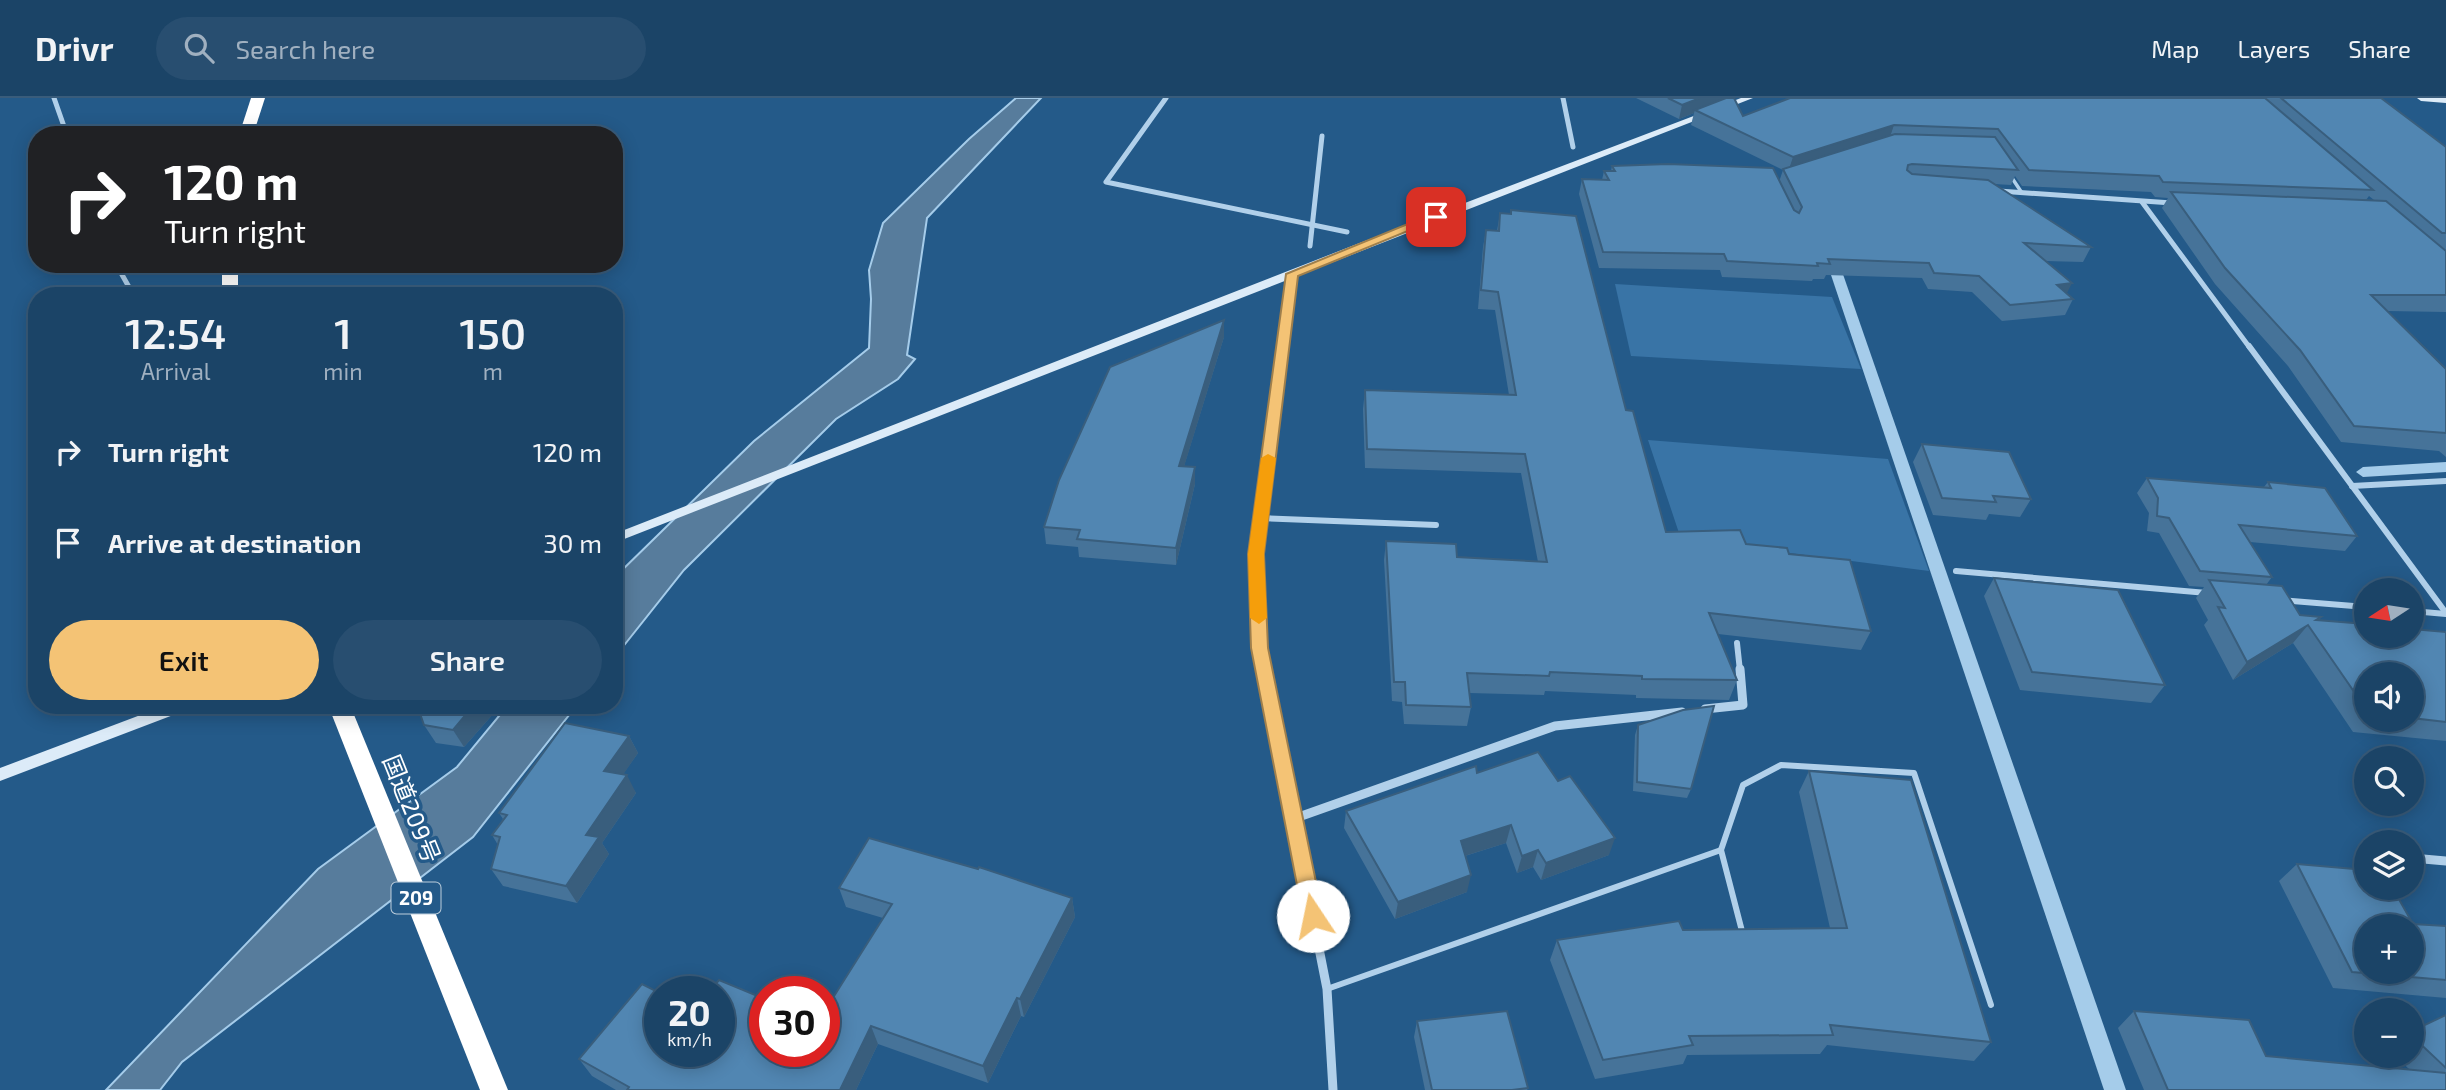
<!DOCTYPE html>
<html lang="en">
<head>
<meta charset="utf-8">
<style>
  :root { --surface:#1b4467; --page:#284e70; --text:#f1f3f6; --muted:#a0b0c0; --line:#395c7b; --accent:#f4c375 }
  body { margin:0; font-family:"Exo 2","Noto Sans JP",sans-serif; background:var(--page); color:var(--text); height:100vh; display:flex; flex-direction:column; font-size:26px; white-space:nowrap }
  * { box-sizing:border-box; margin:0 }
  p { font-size:23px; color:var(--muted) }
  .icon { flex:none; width:38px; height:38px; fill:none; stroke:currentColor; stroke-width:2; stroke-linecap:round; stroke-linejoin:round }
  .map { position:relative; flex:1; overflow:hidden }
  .panel { position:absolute; left:28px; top:189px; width:595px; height:427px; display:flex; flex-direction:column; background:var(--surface); border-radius:28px; box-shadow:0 4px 18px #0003,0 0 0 2px var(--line) }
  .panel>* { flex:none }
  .top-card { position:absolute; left:28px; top:28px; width:595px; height:147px; border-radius:28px; box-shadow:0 4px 18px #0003,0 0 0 2px var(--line); background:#202124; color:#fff; overflow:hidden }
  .needle { width:46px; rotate:258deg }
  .tools { position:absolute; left:2354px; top:480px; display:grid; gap:14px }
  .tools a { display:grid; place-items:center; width:70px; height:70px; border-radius:50%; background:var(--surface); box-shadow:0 4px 18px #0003,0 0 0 2px var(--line); font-size:35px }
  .speed { position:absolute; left:644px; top:878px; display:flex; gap:14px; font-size:35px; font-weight:700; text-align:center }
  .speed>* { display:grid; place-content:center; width:91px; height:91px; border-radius:50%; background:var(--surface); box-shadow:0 4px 18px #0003,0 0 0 2px var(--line); line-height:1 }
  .speed small { font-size:18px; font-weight:400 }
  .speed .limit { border:10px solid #d22; background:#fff; color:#111 }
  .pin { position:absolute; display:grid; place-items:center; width:60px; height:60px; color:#fff; margin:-30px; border-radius:14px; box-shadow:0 4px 10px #0006 }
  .me { position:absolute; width:77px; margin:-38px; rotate:349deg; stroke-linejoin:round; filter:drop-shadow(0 0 5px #0008) }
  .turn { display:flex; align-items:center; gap:24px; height:147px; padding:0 21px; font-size:32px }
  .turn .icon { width:91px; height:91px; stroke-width:2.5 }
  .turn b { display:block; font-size:49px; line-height:60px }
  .eta { display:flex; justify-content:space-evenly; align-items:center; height:119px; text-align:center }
  .eta b { font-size:42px; font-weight:600; line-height:49px }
  .button { display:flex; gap:14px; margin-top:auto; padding:14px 21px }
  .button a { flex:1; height:80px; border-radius:42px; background:var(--accent); color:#111; font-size:28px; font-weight:600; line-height:80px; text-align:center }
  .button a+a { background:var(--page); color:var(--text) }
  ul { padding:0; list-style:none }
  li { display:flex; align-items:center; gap:21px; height:91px; padding:0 21px }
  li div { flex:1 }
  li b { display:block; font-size:26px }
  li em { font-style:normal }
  header { display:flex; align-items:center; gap:42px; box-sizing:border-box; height:98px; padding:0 35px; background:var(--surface); border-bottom:2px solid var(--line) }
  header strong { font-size:33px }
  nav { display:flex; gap:38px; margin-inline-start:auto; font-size:24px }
  .search { width:490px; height:63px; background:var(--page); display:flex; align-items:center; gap:18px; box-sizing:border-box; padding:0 24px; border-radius:38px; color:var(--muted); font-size:26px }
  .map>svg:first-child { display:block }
  .green { fill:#3974a6 }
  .water { fill:#577c9c; stroke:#a5ccea; stroke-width:2 }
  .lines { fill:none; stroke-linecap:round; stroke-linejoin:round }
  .stream { fill:#a5ccea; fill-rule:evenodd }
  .lane-far1 { stroke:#b1d0ea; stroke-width:3.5 }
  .lane { stroke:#b1d0ea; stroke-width:6 }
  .street-far2 { stroke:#b1d0ea; stroke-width:5 }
  .street-far1 { stroke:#b1d0ea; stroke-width:6 }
  .street { stroke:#b1d0ea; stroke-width:9 }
  .secondary { fill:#dcebf8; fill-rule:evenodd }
  .highway { fill:#fff; fill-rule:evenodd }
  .wall { fill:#467399; fill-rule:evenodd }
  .shaded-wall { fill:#395e7d }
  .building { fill:#5186b2; stroke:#395e7d; stroke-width:2; fill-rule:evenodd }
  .route { fill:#f4c375; stroke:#9f7f4c; stroke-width:2 }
  .slow { fill:#f59e0b }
  .labels { text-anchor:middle; stroke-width:7; stroke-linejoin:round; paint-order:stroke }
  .shield { fill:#245a89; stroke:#bdcedc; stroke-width:2 }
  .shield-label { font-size:19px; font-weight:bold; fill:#fff }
  .near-street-label { font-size:24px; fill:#fff; stroke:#245a89 }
</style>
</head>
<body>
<header>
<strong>Drivr</strong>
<div class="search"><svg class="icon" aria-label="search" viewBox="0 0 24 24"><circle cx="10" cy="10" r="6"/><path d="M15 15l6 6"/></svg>Search here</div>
<nav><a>Map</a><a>Layers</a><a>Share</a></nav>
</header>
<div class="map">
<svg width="2446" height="992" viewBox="0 0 2446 992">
  <rect width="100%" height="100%" fill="#245a89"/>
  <!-- green -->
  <g class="green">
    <path d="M1615 186 1832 199 1861 271 1631 258Z"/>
    <path d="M1648 342 1888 361 1929 473 1681 441Z"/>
  </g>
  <!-- water -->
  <g class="water">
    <path d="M1016 0H1041L927 120 907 257 915 261 898 281 836 321 684 472 614 560V480L754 343 869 250 871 201 869 172 883 125 969 41Z"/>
    <path d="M508 607H577L473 739 182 964 160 992H106L318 771 457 669Z"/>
  </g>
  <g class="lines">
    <!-- stream -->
    <g class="stream">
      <path d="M1831 155 1837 159 2126 992H2104L1825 159Z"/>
      <path d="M2446 364V374L2363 379 2356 374 2363 369Z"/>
    </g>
    <!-- lane-far1 -->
    <path class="lane-far1" d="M2010 77 2022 95"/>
    <!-- lane -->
    <g class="lane">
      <path d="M1743 837 1721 752 1743 687 1781 667 1914 675 1991 907"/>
      <path d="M1327 891 1721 752"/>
    </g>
    <!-- street-far2 -->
    <g class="street-far2">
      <path d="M54 0 67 37"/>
      <path d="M1166 0 1106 84 1347 134"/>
      <path d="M1563 0 1573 49"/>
      <path d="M1999 93 2172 105"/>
      <path d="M2142 104 2250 250"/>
      <path d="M1310 148 1322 38"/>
      <path d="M116 166 134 198"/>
      <path d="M1282 250 1292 176"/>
    </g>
    <!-- street-far1 -->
    <g class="street-far1">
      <path d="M2249 248 2446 515"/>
      <path d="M2352 388 2446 383"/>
      <path d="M1260 420 1436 427"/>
      <path d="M1956 473 2207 495"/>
      <path d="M2281 502 2366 509"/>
      <path d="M2412 513 2446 516"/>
      <path d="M1737 545 1740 573"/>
      <path d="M1265 573C1244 466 1269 355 1283 248"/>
    </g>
    <!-- street -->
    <g class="street">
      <path d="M1264 571 1327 891 1333 992"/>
      <path d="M1705 611 1743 607 1740 571"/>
      <path d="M1293 721 1555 628 1682 614"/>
      <path d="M2412 760 2446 763"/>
    </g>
    <!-- secondary -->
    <g class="secondary">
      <path d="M1741 0H1753L614 445V436L1357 146Z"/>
      <path d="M2417 0H2446V5L2421 3Z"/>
      <path d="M167 607H191L189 611 0 683V670Z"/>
    </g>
    <!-- highway -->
    <g class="highway">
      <path d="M251 0H265L253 37H239Z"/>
      <rect x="222" y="166" width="16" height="32"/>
      <path d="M328 607H350L508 992H480Z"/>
    </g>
  </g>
  <!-- wall -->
  <g class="wall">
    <path d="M1636 0H1725L1743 18 1790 0H2381L2446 49V152H2445L2446 153V214L2387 213 2446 271V359L2439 353 2341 344 2288 268 2215 186 2162 110 2168 100 2155 99 2151 94 2022 88 2015 78 2011 87 1994 86 2091 149 2083 164 2045 163 2067 195 2073 201 2065 217 2002 223 1972 194 1928 191 1922 180 1826 177 1824 181H1813L1812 183 1722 179 1720 172 1599 170 1579 96 1582 81 1602 82 1604 73H1611L1612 68 1779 84 1783 72 1691 27 1694 15 1679 21ZM2369 98 2374 102H2366Z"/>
    <path d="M1500 115 1626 312 1666 434 1746 446 1789 456 1871 533 1861 552 1718 536 1737 582 1729 602 1636 600V597L1545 593 1544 597 1469 595 1471 609 1467 628 1404 626 1402 604 1392 603 1384 462 1386 443 1457 459 1538 464 1521 375 1365 370 1363 311 1365 292 1509 297 1495 212 1478 211 1483 149 1486 132 1497 133Z"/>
    <path d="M1224 239 1184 368 1195 369V386L1176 467 1079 459 1078 449 1046 446 1044 429Z"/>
    <path d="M1922 346 2031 401 2020 419 1989 416 1986 422 1933 417 1913 364Z"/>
    <path d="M2147 380 2264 389 2268 384 2357 438 2345 453 2250 444 2272 479 2266 487 2300 517 2321 519 2319 522 2446 534V643L2353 634 2293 545 2233 582 2204 527 2208 522 2196 500 2204 489 2189 488 2159 435 2147 433 2149 415 2137 395ZM2366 576H2412V621H2366Z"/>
    <path d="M1994 480 2165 587 2151 605 2020 592 1984 498Z"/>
    <path d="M501 607 464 649 436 645 424 627Z"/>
    <path d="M1638 627 1691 691 1687 700 1633 693 1635 637Z"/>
    <path d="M629 638 638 655 623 676 636 695 602 745 609 756 577 805 503 788 491 771 498 747 492 737 503 721 499 715Z"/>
    <path d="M1809 673 1991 944 1974 963 1827 947 1820 956 1687 957 1683 966 1595 981 1550 862 1557 842 1683 832 1830 830 1799 694Z"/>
    <path d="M1477 675 1609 757 1541 782 1533 769 1517 775 1506 745 1465 758 1467 794 1395 821 1344 730 1346 713Z"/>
    <path d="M2297 766 2413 826 2446 828V900L2333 890 2279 783Z"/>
    <path d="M839 790 1072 800 1075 819 1024 919 1021 918 988 985 878 946 856 992H616L592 978 579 961 660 954H824L883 820 846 809Z"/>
    <path d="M2134 913 2266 958 2409 971 2394 957H2412V933L2446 917V992H2144L2118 930Z"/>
    <path d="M1417 923 1528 990 1527 992H1425L1414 939Z"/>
  </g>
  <!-- shaded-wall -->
  <g class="shaded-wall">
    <path d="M1700 0H1725L1695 12 1694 15 1679 21 1682 7Z"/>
    <path d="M1894 27 1889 42 1788 74 1793 59Z"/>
    <path d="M2072 185 2064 201 2057 187Z"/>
    <path d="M1224 222V239L1179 385V368Z"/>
    <path d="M1195 369V386L1176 467V450Z"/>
    <path d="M2308 527 2293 545 2233 582 2247 564Z"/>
    <path d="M474 607H501L464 649 453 632Z"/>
    <path d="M629 638 638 655 614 690 604 673Z"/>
    <path d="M627 677 636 695 602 745 609 756 577 805 566 788 586 737Z"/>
    <path d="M1511 727 1506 745 1458 760 1461 743Z"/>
    <path d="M1615 740 1609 757 1541 782 1546 765Z"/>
    <path d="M1538 752 1533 769 1517 775 1522 758Z"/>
    <path d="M1471 777 1467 794 1395 821 1398 804Z"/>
    <path d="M1072 800 1075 819 1024 919 1020 901Z"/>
    <path d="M1017 900 1021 918 988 985 983 968Z"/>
    <path d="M871 928 878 946 856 992H840Z"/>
  </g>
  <!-- building -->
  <g class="building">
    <path d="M1668 0H1700L1682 7Z"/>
    <path d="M1726 0H1734L1743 18 1790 0H2265L2373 92 2163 84 2159 78 2029 72 1998 31 1894 27 1793 59 1695 12Z"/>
    <path d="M2281 0H2381L2446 49V135H2442Z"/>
    <path d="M1895 36 1995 39 2018 72 1912 66 1908 67 1907 72 1912 76 1988 82 2091 149 2024 145 2072 185 2057 187 2073 201 2010 207 1979 178 1934 175 1929 165 1828 161 1830 166 1817 165 1818 168 1727 163 1724 156 1603 154 1582 81 1609 82 1604 73H1615L1612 68 1668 66 1773 70 1794 112 1799 115 1802 109 1783 71Z"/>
    <path d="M2171 94 2386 103 2446 153V197H2371L2446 271V335L2354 328 2300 252 2225 170Z"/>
    <path d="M1511 112 1576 118 1626 312 1633 313 1666 434 1740 432 1746 446 1787 450 1789 456 1850 462 1871 533 1709 515 1737 582 1642 581V578L1550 574 1549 578 1467 575 1471 609 1406 607 1405 584H1394L1386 443 1456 446 1457 459 1547 464 1525 356 1367 351 1365 292 1516 297 1498 194 1481 192 1486 132 1499 133 1500 115 1511 116Z"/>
    <path d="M1224 222 1179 368 1195 369 1176 450 1077 441 1080 432 1044 429 1059 382 1110 269Z"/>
    <path d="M1922 346 2009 354 2031 401 1993 398 1996 404 1942 400Z"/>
    <path d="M2147 380 2271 390 2268 384 2325 390 2357 438 2239 427 2272 479 2200 473 2169 420 2157 418 2158 400Z"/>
    <path d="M1994 480 2118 492 2165 587 2032 574Z"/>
    <path d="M2209 482 2282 488 2300 517 2321 519 2316 522 2366 526V537H2412V531L2446 534V624L2412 620V576H2366V611L2308 527 2247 564 2218 509 2225 510Z"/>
    <path d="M417 607H474L453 632 424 627Z"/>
    <path d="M1714 608 1691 691 1637 684 1638 627 1683 612Z"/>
    <path d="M565 625 629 638 604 673 627 677 586 737 599 739 566 788 491 771 500 739 492 737 507 717 499 715Z"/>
    <path d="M1538 654 1558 683 1570 678 1615 740 1546 765 1538 752 1522 758 1511 727 1461 743 1471 777 1398 804 1346 713 1476 668 1477 675Z"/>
    <path d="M1809 673 1911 682 1991 944 1830 927 1833 937 1689 938 1693 947 1603 962 1557 842 1679 823 1683 832 1847 830Z"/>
    <path d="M869 740 978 771 979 769 1072 800 1020 901 1017 900 983 968 871 928 840 992H627L629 989 579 961 642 886 660 895V954H719V894H709L719 882 765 901V954H824V914L892 806 839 790Z"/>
    <path d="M2297 766 2366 772V789H2392L2413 826 2446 828V882L2352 874ZM2366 828H2412V873H2366Z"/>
    <path d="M1507 913 1528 990 1512 992H1432L1417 923Z"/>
    <path d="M2134 913 2249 922 2266 958 2446 975V992H2168Z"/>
    <path d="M2446 917V970L2412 938V933Z"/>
  </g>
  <!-- route -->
  <path class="route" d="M1432 116 1442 119 1298 178 1264 456 1268 550 1323 818 1320 824 1313 827 1306 824 1303 818 1251 550 1248 456 1286 176Z"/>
  <!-- slow -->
  <path class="slow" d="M1268 356 1276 360 1264 456 1267 520 1259 526 1250 520 1248 456 1261 360Z"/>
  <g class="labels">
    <!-- shield labels -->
    <rect class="shield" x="391.5" y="784.5" width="49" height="31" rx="5"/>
    <g class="shield-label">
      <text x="416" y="807">209</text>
    </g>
    <!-- near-street labels -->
    <g class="near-street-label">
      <text transform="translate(411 711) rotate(68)" y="8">国道209号</text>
    </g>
  </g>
</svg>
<div class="tools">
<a><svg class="needle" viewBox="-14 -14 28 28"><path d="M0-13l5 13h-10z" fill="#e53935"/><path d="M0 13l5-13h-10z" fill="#a0b0c0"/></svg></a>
<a><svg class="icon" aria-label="sound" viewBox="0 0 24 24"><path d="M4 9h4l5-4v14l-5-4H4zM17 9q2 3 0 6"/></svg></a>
<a><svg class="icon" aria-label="search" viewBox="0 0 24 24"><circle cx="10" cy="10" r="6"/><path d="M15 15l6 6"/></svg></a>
<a><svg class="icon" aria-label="layers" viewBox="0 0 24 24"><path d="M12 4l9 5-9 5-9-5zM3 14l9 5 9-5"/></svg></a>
<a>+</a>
<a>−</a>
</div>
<div class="speed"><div>20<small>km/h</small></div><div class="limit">30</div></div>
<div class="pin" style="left:1436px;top:119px;background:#d93025"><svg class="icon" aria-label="arrive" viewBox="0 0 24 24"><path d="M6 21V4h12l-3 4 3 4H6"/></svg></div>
<svg class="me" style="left:1313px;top:818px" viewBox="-20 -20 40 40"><circle r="19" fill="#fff"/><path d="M0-13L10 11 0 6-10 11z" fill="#f4c375"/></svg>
<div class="top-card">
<div class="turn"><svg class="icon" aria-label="right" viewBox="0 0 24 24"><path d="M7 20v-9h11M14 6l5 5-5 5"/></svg><div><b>120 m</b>Turn right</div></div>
</div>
<section class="panel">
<div class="eta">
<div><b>12:54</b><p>Arrival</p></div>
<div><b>1</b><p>min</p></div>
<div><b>150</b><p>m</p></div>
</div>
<ul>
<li><svg class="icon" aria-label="right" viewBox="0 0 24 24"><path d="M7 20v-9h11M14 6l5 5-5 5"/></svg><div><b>Turn right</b></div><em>120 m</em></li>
<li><svg class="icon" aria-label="arrive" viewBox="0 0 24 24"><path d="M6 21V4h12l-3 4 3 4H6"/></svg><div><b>Arrive at destination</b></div><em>30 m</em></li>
</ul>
<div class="button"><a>Exit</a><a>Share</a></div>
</section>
</div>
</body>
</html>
